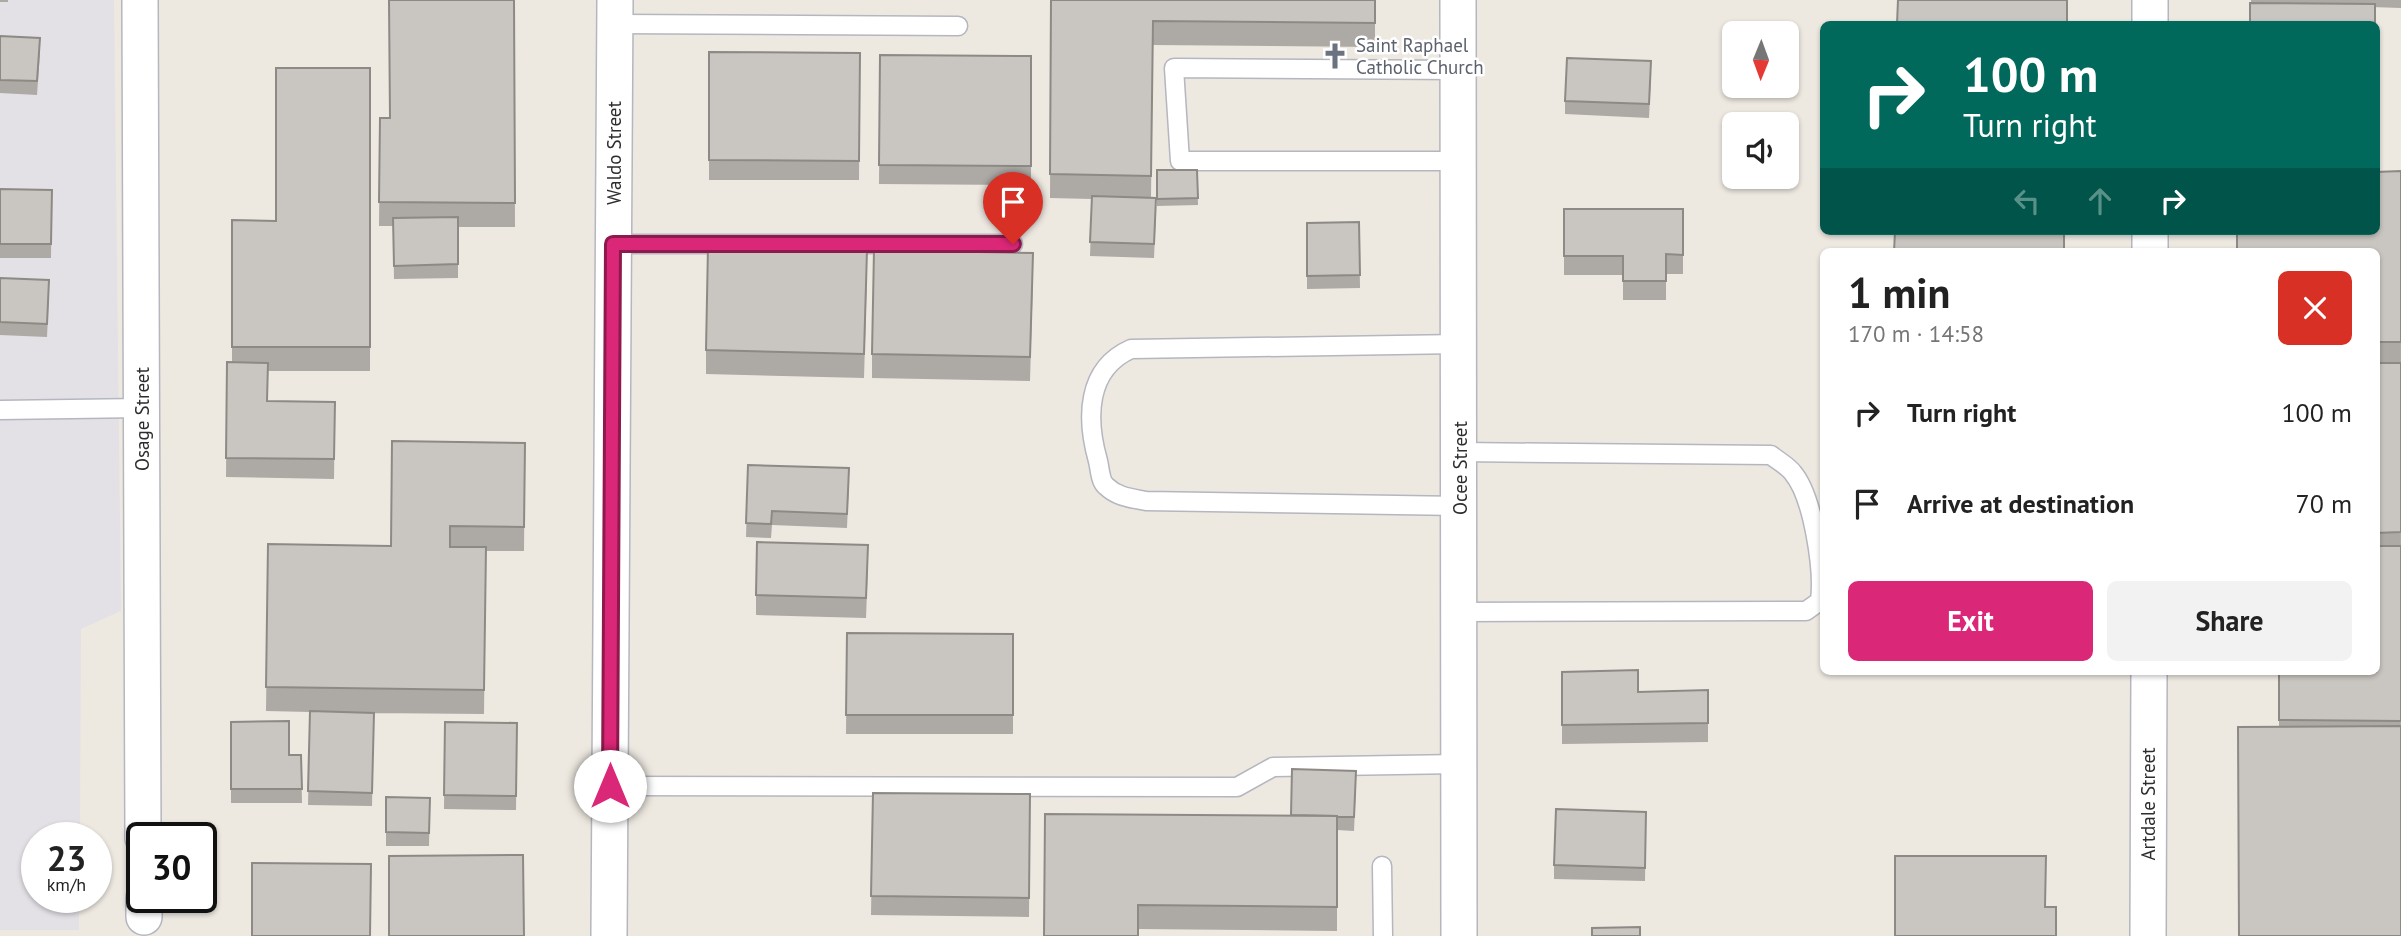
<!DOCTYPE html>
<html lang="en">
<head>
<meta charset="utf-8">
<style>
  :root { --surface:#fff; --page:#f2f2f2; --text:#222; --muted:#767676; --accent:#db2777 }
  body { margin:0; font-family:"PT Sans",sans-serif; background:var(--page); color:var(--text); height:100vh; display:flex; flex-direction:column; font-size:26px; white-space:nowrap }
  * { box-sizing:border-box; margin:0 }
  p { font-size:23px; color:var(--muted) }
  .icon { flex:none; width:38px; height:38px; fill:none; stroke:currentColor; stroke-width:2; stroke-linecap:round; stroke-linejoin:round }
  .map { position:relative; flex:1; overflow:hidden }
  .drawer { position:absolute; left:1820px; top:248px; width:560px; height:427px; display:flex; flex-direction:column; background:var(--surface); border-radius:10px; box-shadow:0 2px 5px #0004 }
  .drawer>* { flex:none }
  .top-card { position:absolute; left:1820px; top:21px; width:560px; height:214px; border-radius:10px; box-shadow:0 2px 5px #0004; background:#00695c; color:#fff; overflow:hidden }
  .needle { width:46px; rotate:181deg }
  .controls { position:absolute; left:1722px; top:21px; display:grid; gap:14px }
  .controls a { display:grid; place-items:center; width:77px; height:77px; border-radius:10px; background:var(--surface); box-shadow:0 2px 5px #0004; font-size:35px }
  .speed { position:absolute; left:21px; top:822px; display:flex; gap:14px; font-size:35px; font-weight:700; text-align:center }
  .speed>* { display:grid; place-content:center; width:91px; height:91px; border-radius:50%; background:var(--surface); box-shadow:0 2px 5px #0004; line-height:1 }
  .speed small { font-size:18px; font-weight:400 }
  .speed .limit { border:4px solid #111; border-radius:10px; background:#fff; color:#111 }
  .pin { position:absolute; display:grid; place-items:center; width:60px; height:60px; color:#fff; margin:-72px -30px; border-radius:50% 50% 50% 0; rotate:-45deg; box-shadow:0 0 7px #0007 }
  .pin .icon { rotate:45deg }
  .me { position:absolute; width:77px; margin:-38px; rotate:0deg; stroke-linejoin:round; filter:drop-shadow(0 0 5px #0008) }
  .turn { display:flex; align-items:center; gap:24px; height:147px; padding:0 28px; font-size:32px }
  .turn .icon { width:91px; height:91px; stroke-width:2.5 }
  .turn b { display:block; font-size:49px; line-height:60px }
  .lanes { display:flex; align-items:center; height:66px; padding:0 28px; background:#0003; justify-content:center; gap:35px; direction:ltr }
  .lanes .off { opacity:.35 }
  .round { display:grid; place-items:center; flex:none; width:74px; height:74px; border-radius:10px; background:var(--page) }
  .head { display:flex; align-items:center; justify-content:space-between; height:119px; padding:0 28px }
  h1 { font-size:42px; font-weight:600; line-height:52px }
  .primary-button { display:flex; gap:14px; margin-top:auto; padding:14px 28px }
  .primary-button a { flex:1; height:80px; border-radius:10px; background:var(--accent); color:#fff; font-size:28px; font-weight:600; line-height:80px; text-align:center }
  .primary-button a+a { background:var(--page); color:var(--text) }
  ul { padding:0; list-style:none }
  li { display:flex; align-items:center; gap:21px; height:91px; padding:0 28px }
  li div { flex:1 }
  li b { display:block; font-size:26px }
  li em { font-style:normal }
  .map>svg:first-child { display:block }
  .industrial { fill:#e3e1e6 }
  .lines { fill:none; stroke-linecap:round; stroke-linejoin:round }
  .lane-casing { stroke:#b5b6bf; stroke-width:21 }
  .street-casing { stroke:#b5b6bf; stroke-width:38 }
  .lane { stroke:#fff; stroke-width:18 }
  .street { stroke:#fff; stroke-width:35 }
  .wall { fill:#ada9a5 }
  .building { fill:#c9c5c0; stroke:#8d8a86; stroke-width:2 }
  .route-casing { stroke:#8e194d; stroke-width:18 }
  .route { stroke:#db2777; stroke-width:12 }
  .labels { text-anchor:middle; stroke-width:5; stroke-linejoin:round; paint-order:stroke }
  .worship-label { font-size:19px; fill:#5b616d; stroke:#fff; text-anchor:start }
  .street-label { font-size:19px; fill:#2d2d2d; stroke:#fff }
</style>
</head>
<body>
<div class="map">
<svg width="2401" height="936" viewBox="0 0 2401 936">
  <rect width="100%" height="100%" fill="#ede9e1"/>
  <!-- industrial -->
  <path class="industrial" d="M0 0H114L121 611 81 629 80 838H37V898H79V930H0Z"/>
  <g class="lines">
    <!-- lane casing -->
    <g class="lane-casing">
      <g id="lane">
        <path d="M615 24 958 26"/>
        <path d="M1458 70 1174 68 1180 161H1459"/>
        <path d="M613 244H1013"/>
        <path d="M0 410 142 408"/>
        <path d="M1460 506 1146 501C1131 498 1117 497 1106 486 1100 481 1100 469 1098 461 1086 419 1086 369 1131 349L1460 344"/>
        <path d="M1459 612 1806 611 1820 601C1824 569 1813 497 1793 473 1788 466 1778 461 1771 455L1459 452"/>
        <path d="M610 786 1237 787 1273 767 1459 764"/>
        <path d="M1382 866 1383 936"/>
      </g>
    </g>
    <!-- street casing -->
    <g class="street-casing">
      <g id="street">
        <path d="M140 0 143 838"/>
        <path d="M1458 0 1459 936"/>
        <path d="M2150 24V0"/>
        <path d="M2150 252V231"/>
        <path d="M144 898V917"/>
        <path d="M609 936 615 0"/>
        <path d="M2148 936 2149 672"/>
      </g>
    </g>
    <!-- lane -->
    <use href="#lane" class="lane"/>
    <!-- street -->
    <use href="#street" class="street"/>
  </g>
  <!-- wall -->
  <g class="wall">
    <rect x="0" y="0" width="8" height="2"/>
    <path d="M514 0 515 227H458V278L394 279 393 226H379L380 118H390Z"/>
    <path d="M1051 0H1375V47L1153 45 1151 198 1156 212 1154 258 1090 256 1092 199 1050 198Z"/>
    <path d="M2251 0H2401V8L2251 3Z"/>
    <path d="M0 36 40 52 37 95 0 93Z"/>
    <path d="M709 52 860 53 859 180H709Z"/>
    <path d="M880 55 1031 56V185L879 184Z"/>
    <path d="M370 68V371H268V401L335 402 334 479 226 477 227 362H232V220L276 221Z"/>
    <path d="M1651 75 1649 118 1565 114V101Z"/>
    <path d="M1157 170H1197L1198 205 1157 206Z"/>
    <path d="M2401 171V936L2279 727V672H2376V252Z"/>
    <path d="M0 189 52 190 51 258H0Z"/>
    <path d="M1564 209H1683V274H1666V300H1623V275H1564Z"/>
    <path d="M1359 222 1360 288 1307 289V223Z"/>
    <path d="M867 274 864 378 706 374V350Z"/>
    <path d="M1033 277 1030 381 872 378V354Z"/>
    <path d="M0 278 49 293 47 337 0 335Z"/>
    <path d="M525 443 524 551H486L484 714 371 713H374L372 806 308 805 310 712 266 711 268 544 391 546Z"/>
    <path d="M748 465 849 482 847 528 772 525 771 538 746 537Z"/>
    <path d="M868 564 866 618 756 615V595Z"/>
    <path d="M847 633 1013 634V734H846Z"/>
    <path d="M1562 672 1638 692 1708 690V742L1562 744Z"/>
    <path d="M231 722 289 755H301L302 803H231Z"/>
    <path d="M445 722 517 723 516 810 444 809Z"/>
    <path d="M1356 785 1354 831 1337 830V931L1138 929 1044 936 1291 815Z"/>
    <path d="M873 793 1030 794 1029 917 871 915Z"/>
    <path d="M386 797 430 798 429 846H386Z"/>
    <path d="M1646 812 1645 881 1554 879V865Z"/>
  </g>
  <!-- building -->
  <g class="building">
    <path d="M389 0H514L515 203 379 202 380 118H390Z"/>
    <path d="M1051 0H1375V23L1153 21 1151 176 1050 174Z"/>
    <path d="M1898 0H2067V24H1897Z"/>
    <path d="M2250 3 2375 4V24H2250Z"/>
    <path d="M0 36 40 38 37 81 0 80Z"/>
    <path d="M709 52 860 53 859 161 709 160Z"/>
    <path d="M880 55 1031 56V166L879 165Z"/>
    <path d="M1567 58 1651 61 1649 104 1565 101Z"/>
    <path d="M276 68H370V347H232V220L276 221Z"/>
    <path d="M1157 170H1197L1198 198 1157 199Z"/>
    <path d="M2401 171V342H2376V252H2237V231H2376V172Z"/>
    <path d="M0 189 52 190 51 244H0Z"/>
    <path d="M1092 196 1156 198 1154 244 1090 242Z"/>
    <path d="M1564 209H1683V255L1666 254V281H1623V256H1564Z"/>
    <path d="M458 217V264L394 266 393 218Z"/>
    <path d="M1359 222 1360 275 1307 276V223Z"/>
    <path d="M1895 231H2064V252H1894Z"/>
    <path d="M708 246 867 250 864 354 706 350Z"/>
    <path d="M874 250 1033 253 1030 357 872 354Z"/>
    <path d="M0 278 49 280 47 324 0 322Z"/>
    <path d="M227 362 268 363 267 401 335 402 334 459 226 458Z"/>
    <path d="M2376 363H2401V532L2376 533Z"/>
    <path d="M392 441 525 443 524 527 450 526V547H486L484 690 266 687 268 544 391 546Z"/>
    <path d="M748 465 849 468 847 514 772 511 771 524 746 523Z"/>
    <path d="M757 542 868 545 866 598 756 595Z"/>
    <path d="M2376 546H2401V721L2279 720V672H2376Z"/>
    <path d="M847 633 1013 634V715H846Z"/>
    <path d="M1638 670V692L1708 690V723L1562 725V672Z"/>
    <path d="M310 711 374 713 372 793 308 791Z"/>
    <path d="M289 721V755H301L302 789H231V722Z"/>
    <path d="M445 722 517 723 516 796 444 795Z"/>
    <path d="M2401 726V936H2239L2238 727Z"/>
    <path d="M1292 769 1356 771 1354 817H1337V816L1291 815Z"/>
    <path d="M873 793 1030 794 1029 898 871 896Z"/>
    <path d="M386 797 430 798 429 833 386 832Z"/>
    <path d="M1556 809 1646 812 1645 868 1554 865Z"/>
    <path d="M1045 814 1337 816V907L1138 905V936H1044Z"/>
    <path d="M523 855 524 936H389V856Z"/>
    <path d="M1895 856H2046L2045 907H2056V936H1895Z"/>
    <path d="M252 863 371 864 370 936H252Z"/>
    <path d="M1640 927V936H1592V928Z"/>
  </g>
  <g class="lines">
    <!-- route casing -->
    <g class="route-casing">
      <path id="route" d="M610 786 613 244H1013"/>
    </g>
    <!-- route -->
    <use href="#route" class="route"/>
  </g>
  <!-- icons -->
  <defs>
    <g id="church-bare" transform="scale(2.1)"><path d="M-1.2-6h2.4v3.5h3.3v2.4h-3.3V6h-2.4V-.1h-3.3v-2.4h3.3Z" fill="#6b7280" stroke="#fff" stroke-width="2.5" paint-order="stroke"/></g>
  </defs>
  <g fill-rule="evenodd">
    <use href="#church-bare" x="1335" y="56"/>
  </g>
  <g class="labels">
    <!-- worship labels -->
    <g class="worship-label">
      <text x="1356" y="52">Saint Raphael<tspan x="1356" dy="22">Catholic Church</tspan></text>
    </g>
    <!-- street labels -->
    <g class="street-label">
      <text transform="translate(614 153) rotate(-90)" y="7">Waldo Street</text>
      <text transform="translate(142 419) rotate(-90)" y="7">Osage Street</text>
      <text transform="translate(1460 468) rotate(-90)" y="7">Ocee Street</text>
      <text transform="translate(2148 804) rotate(-90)" y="7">Artdale Street</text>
    </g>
  </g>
</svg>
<div class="controls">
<a><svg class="needle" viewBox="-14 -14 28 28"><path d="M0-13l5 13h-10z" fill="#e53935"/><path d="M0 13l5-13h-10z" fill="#767676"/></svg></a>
<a><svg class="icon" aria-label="sound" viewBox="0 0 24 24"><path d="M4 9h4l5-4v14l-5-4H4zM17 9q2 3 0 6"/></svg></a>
</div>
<div class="speed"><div>23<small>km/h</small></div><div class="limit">30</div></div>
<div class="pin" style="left:1013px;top:244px;background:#d93025"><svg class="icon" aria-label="arrive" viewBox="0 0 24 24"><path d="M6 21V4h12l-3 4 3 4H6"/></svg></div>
<svg class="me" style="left:610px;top:786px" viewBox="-20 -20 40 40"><circle r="19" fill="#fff"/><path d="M0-13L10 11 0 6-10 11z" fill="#db2777"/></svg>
<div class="top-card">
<div class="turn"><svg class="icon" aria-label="right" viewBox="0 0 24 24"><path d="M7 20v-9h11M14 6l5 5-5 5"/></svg><div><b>100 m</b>Turn right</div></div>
<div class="lanes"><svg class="icon off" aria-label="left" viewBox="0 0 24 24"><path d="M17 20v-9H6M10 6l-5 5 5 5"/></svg><svg class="icon off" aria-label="ahead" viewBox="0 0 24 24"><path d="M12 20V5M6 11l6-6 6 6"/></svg><svg class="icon" aria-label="right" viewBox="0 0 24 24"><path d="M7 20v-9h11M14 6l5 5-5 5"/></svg></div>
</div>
<section class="drawer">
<div class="head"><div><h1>1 min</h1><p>170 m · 14:58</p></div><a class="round" style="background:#d93025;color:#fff"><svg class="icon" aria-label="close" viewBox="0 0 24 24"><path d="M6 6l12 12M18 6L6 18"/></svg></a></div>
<ul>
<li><svg class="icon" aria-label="right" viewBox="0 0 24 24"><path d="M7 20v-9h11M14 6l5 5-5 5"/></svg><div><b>Turn right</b></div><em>100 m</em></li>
<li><svg class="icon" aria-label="arrive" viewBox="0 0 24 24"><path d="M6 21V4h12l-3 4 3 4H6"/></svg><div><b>Arrive at destination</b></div><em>70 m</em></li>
</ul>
<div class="primary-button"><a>Exit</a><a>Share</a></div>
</section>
</div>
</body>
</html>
